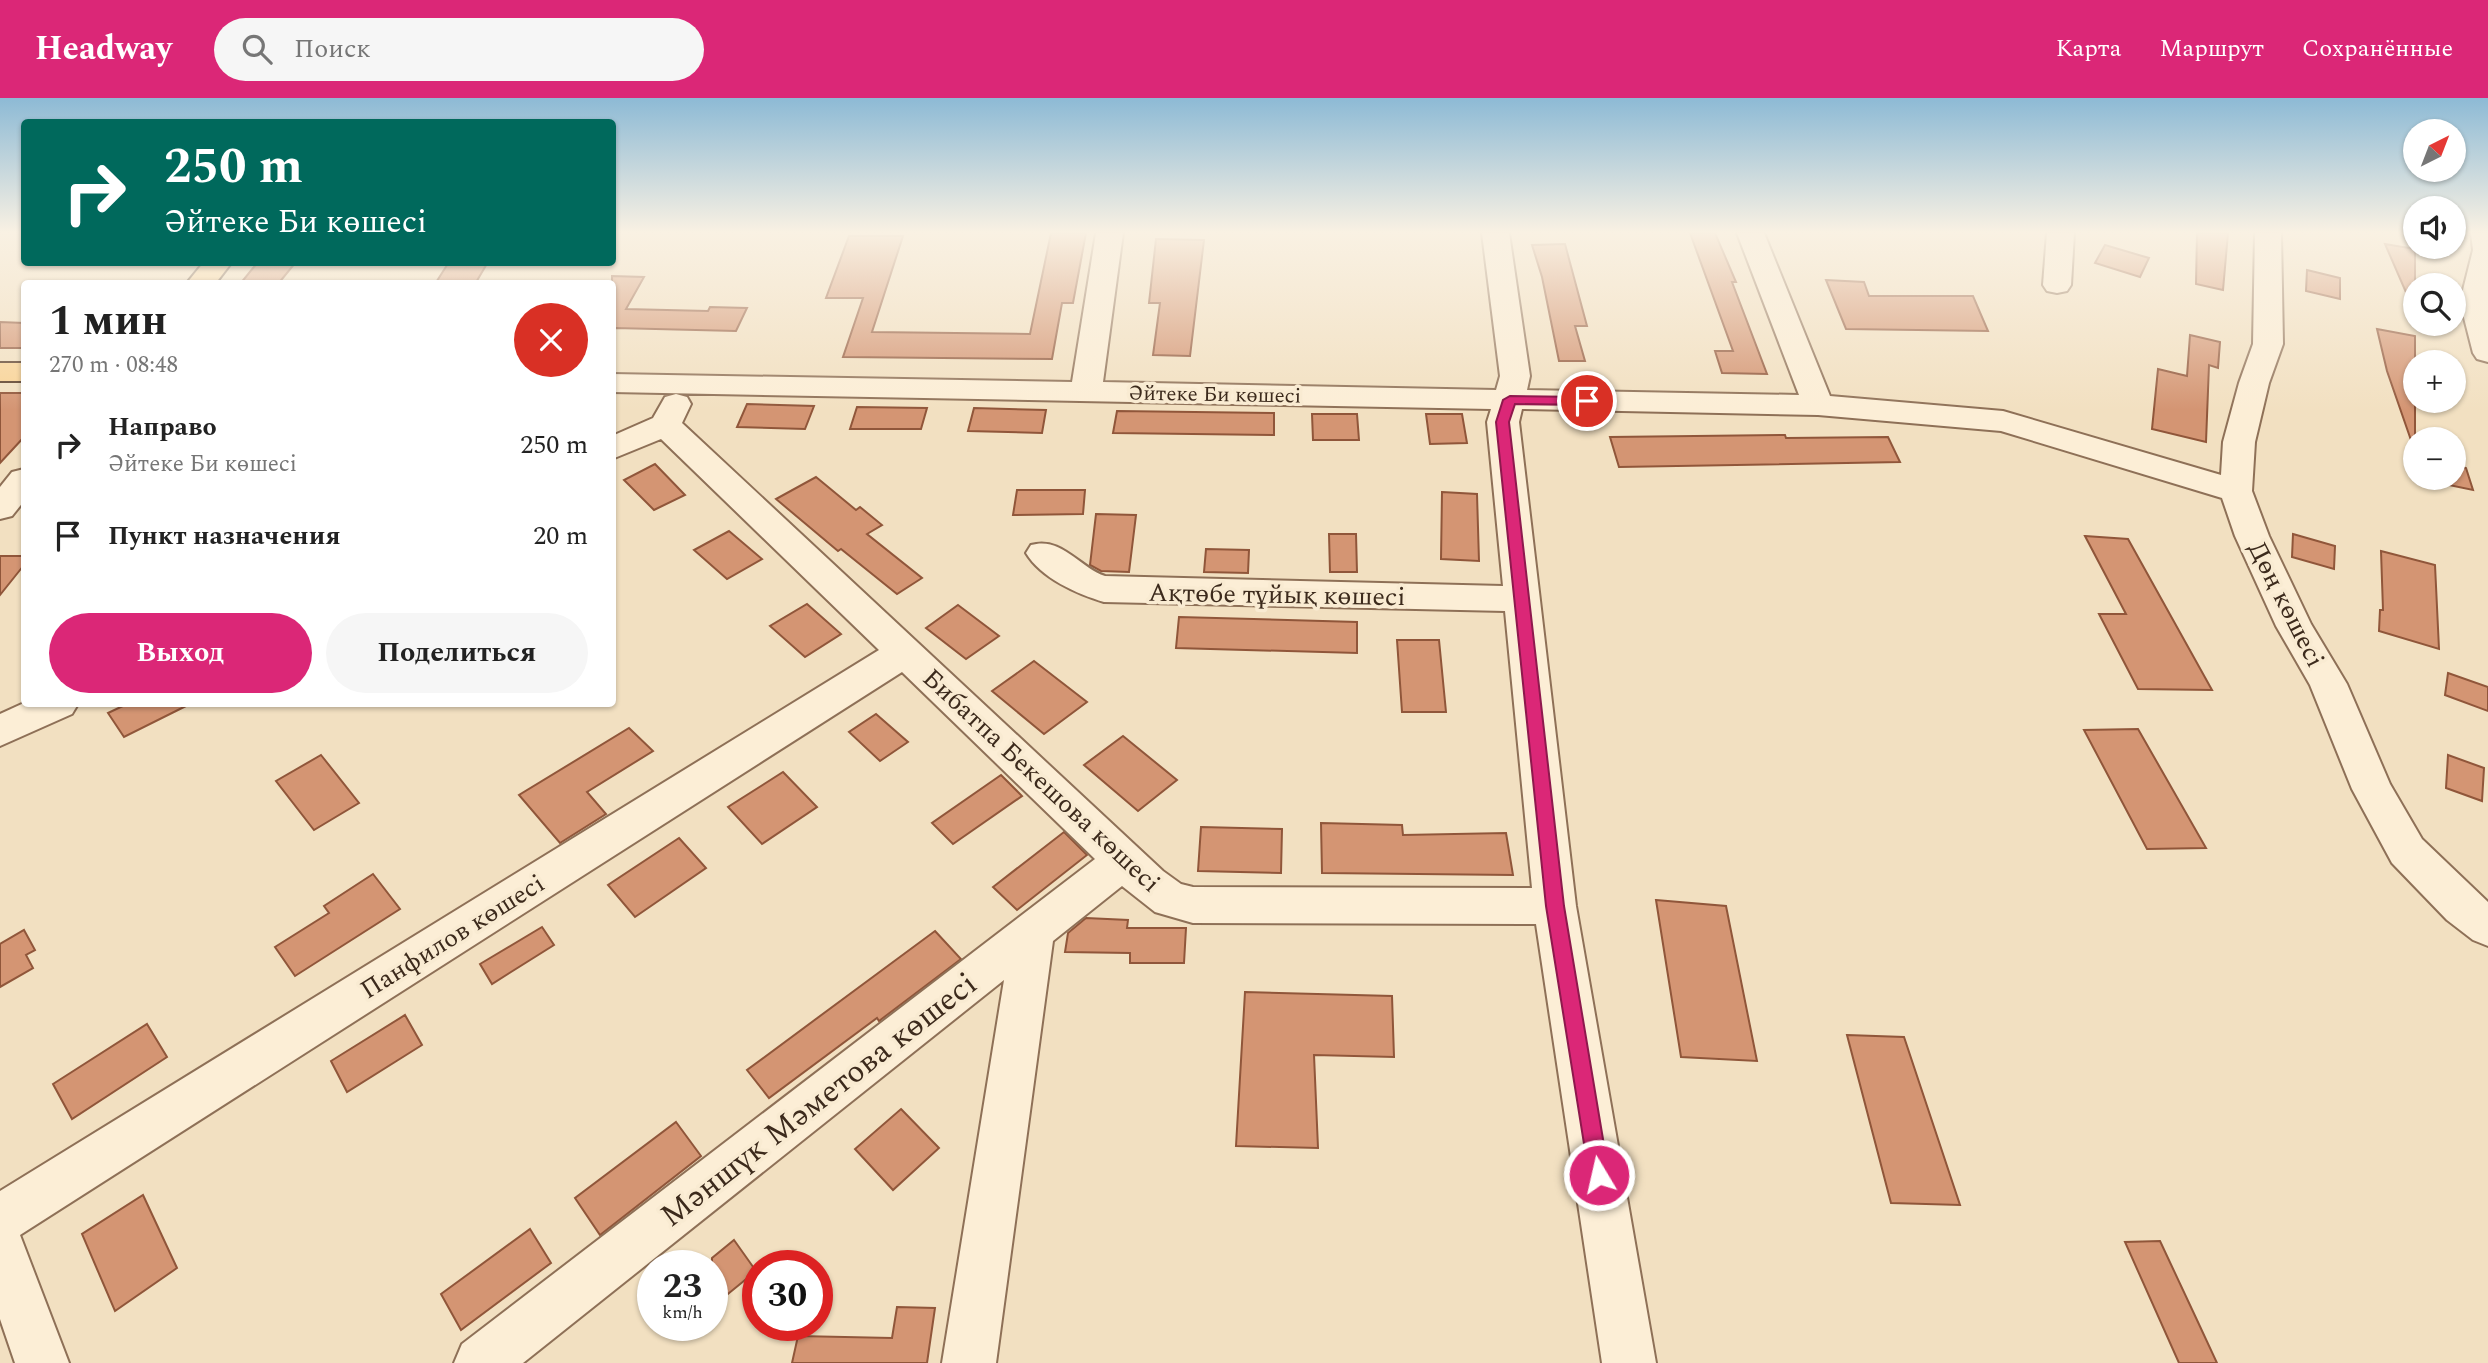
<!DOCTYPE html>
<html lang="ru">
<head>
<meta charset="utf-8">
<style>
  :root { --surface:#fff; --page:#f6f6f6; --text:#222; --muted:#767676; --accent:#db2777 }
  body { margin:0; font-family:Spectral,serif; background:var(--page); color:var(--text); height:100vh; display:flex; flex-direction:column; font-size:26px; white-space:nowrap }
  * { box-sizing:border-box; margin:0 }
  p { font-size:23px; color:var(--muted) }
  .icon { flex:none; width:38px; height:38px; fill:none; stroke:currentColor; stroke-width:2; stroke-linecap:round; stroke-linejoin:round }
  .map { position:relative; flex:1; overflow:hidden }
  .panel { position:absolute; left:21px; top:182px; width:595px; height:427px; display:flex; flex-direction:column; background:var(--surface); border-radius:7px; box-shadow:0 2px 5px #0004 }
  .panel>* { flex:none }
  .banner { position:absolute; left:21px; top:21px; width:595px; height:147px; border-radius:7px; box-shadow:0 2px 5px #0004; background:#00695c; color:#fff; overflow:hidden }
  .needle { width:46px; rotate:42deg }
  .controls { position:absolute; left:2403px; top:21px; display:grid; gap:14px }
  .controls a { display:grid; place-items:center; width:63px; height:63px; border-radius:50%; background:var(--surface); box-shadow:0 2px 5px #0004; font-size:35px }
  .speed { position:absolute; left:637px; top:1152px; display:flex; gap:14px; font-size:35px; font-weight:700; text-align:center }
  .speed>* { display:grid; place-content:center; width:91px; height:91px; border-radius:50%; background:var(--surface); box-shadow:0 2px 5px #0004; line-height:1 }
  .speed small { font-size:18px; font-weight:400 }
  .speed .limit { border:10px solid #d22; background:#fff; color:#111 }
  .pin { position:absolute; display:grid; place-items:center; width:60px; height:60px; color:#fff; margin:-30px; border:4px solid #fff; border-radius:50%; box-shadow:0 2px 7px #0007 }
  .me { position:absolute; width:77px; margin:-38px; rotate:351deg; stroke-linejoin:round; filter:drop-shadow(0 0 5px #0008) }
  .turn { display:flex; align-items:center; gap:24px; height:147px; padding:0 28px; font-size:32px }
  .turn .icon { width:91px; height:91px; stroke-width:2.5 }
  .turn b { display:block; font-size:49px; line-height:60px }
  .round { display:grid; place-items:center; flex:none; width:74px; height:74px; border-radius:37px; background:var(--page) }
  .summary { display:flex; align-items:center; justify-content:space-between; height:119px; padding:0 28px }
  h1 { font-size:42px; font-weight:700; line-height:52px }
  .action { display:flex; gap:14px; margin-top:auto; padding:14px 28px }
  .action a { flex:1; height:80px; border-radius:42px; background:var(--accent); color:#fff; font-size:28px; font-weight:700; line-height:80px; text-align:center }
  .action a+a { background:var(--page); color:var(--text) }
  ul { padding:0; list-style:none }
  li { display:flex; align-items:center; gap:21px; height:91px; padding:0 28px }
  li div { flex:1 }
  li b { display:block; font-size:26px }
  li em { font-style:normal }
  header { display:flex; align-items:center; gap:42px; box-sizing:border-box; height:98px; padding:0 35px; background:var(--accent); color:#fff }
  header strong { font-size:33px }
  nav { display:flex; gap:38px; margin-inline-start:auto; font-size:24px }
  .search { width:490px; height:63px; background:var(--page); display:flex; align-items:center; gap:18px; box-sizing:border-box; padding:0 24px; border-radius:38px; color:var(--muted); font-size:26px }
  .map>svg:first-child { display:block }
  .building { fill:#d49573; stroke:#90563a; stroke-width:2 }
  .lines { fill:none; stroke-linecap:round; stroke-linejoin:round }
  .minor-casing { stroke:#8e7057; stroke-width:4 }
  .major-casing { stroke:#5b3f2b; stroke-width:4 }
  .minor { fill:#fceed6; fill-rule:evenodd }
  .major { fill:#f9d396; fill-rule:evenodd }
  .route { fill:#db2777; stroke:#8e194d; stroke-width:2 }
  .labels { text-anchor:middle; stroke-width:7; stroke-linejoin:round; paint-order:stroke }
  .far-street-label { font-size:21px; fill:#3c2a1c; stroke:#f9ebd2 }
  .street-label { font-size:26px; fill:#3c2a1c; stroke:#f9ebd2 }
  .near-street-label { font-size:32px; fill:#3c2a1c; stroke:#f9ebd2 }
</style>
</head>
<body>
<header>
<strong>Headway</strong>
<div class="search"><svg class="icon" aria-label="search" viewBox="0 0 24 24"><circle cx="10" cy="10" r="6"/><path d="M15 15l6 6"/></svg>Поиск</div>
<nav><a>Карта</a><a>Маршрут</a><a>Сохранённые</a></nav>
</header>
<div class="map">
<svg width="2488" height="1265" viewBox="0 0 2488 1265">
  <rect width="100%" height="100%" fill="#f2e0c1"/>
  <!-- building -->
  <g class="building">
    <path d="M1051 135H1086L1073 205H1062L1052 261 843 259 863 200H826L849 138H903L872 234 1030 236Z"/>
    <path d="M1690 135H1715L1736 184H1732L1767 276 1722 275 1715 253H1733Z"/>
    <path d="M2197 135H2228L2223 192 2196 186Z"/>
    <path d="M1156 141 1204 142 1190 258 1153 257 1160 205H1149Z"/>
    <path d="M1565 146 1587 228H1575L1585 263H1559L1542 179 1532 147Z"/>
    <path d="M2385 146 2415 151V215Z"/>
    <path d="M2105 147 2149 160 2140 179 2095 165Z"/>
    <path d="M258 164H296L278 186H240Z"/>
    <path d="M449 164H488L475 186H435Z"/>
    <path d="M2307 172 2340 180V201L2306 193Z"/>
    <path d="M612 178 644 179 626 211 708 213 710 209 747 210 736 233 615 230 612 234Z"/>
    <path d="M1826 182 1864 184 1869 198H1973L1988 233 1846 231Z"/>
    <path d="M0 224 24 225V250H0Z"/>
    <path d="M2377 231 2415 238V344L2412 345 2387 273Z"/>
    <path d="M2190 237 2220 244 2218 270 2209 267 2206 344 2152 331 2158 271 2187 278Z"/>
    <path d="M0 295H24V339L0 365Z"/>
    <path d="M747 306 814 308 805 331 737 329Z"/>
    <path d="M857 309 927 310 921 331H850Z"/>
    <path d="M974 310 1046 312 1042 335 968 333Z"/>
    <path d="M1117 313 1274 315V337L1113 335Z"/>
    <path d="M1312 316H1357L1359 342H1313Z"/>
    <path d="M1426 316H1462L1467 345 1430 346Z"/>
    <path d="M1785 337 1786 340 1888 339 1900 364 1619 369 1610 339Z"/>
    <path d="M655 366 685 397 654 412 624 382Z"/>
    <path d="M2454 367 2466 370 2473 392 2420 381 2454 380Z"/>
    <path d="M816 379 856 412 860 409 882 427 867 436 922 480 897 496 841 451 838 453 776 401Z"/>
    <path d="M1017 392H1085L1083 416 1013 417Z"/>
    <path d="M1442 394 1477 396 1479 463 1441 461Z"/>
    <path d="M1096 416 1136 417 1129 474 1101 473 1090 467Z"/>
    <path d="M729 433 762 461 727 481 694 452Z"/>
    <path d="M1329 436H1356L1357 474H1330Z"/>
    <path d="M2293 436 2335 448 2334 471 2292 459Z"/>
    <path d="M2085 438 2128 441 2212 592 2138 591 2099 516H2126Z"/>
    <path d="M1206 451 1249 452 1248 475 1204 474Z"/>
    <path d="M2381 453 2435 467 2439 551 2379 533 2380 512H2383Z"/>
    <path d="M0 458H24V467L0 497Z"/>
    <path d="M807 506 841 536 805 559 770 528Z"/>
    <path d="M958 507 999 538 966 561 926 530Z"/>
    <path d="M1179 519 1357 524V555L1176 550Z"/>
    <path d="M1397 542H1439L1446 614H1402Z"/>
    <path d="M1034 563 1087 604 1044 636 992 593Z"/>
    <path d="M2448 575 2488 589V613L2445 597Z"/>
    <path d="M127 606H190L124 639 108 615Z"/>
    <path d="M876 616 908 644 880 663 849 634Z"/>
    <path d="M629 630 653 653 587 694 606 716 560 745 519 697Z"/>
    <path d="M2138 631 2206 750 2147 751 2084 632Z"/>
    <path d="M1123 638 1177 682 1138 713 1084 667Z"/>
    <path d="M321 657 359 705 314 732 276 683Z"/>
    <path d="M2448 657 2484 670 2482 703 2446 690Z"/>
    <path d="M783 674 817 709 762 746 728 709Z"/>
    <path d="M1001 677 1022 698 953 746 932 725Z"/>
    <path d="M1321 725 1402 727 1403 737 1506 735 1513 777 1322 775Z"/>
    <path d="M1201 729 1282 731 1281 775 1198 773Z"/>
    <path d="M1064 734 1087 757 1017 812 993 789Z"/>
    <path d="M679 740 706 770 635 819 608 787Z"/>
    <path d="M373 776 400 811 295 878 275 849 329 815 324 808Z"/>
    <path d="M1656 802 1726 808 1757 963 1681 959Z"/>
    <path d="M1086 820 1128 822 1127 830H1186L1184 865H1130V855L1065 854 1068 835Z"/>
    <path d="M542 829 554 847 492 886 480 866Z"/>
    <path d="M24 832 35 852 26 857 33 870 0 889V846Z"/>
    <path d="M935 833 961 861 879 923 877 920 769 1000 747 972Z"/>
    <path d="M1245 894 1392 898 1394 959 1314 957 1318 1050 1236 1048Z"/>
    <path d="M405 917 422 947 347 994 331 963Z"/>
    <path d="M147 926 167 959 72 1021 53 986Z"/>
    <path d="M1847 937 1904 939 1960 1107 1891 1105Z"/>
    <path d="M901 1011 939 1050 893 1092 855 1051Z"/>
    <path d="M676 1024 701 1058 600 1137 575 1100Z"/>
    <path d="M143 1097 177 1170 115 1213 82 1136Z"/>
    <path d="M530 1131 551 1165 461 1232 441 1196Z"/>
    <path d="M734 1142 756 1173 712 1209V1160Z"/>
    <path d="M2160 1143 2197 1222 2217 1265H2179L2125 1144Z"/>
    <path d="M897 1209 935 1210 927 1265H792L798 1238 892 1240Z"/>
  </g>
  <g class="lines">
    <!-- minor casing -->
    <g class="minor-casing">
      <g id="minor">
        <path d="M1096 135H1123L1103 284 1496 292 1500 278 1482 135H1509L1530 278 1527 292 1799 297 1737 135H1764L1830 298 2003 313 2221 377 2223 344 2239 285 2253 246 2255 135H2281L2283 246 2269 285 2255 344 2252 393 2269 438 2311 526 2347 586 2390 686 2422 741 2488 804V848L2473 842 2447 822 2392 765 2352 691 2310 587 2276 528 2235 438 2222 400 2001 333 1818 317 1522 311 1519 324 1576 808 1656 1265H1602L1536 826 1193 825 1155 814 1122 788 1053 843 996 1265H942L1004 882 523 1265H454L462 1246 1095 761 902 574 20 1137 69 1265H15L0 1221V1093L879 552 661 341 612 361V338L653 320 665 299 676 296 687 299 691 306 682 325 1163 773 1181 786 1193 789 1532 790 1505 513 1104 504C1077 496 1041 480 1026 455L1031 447C1061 438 1079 469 1105 478L1503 488 1487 324 1491 311 612 294V276L1072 284Z"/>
        <path d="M2047 135H2074L2071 187 2067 193 2057 195 2047 193 2043 187Z"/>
        <path d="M2471 135H2488V264L2477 261 2473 255 2460 204 2473 152Z"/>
        <path d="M24 371V403L12 418 0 421V389L12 374Z"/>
        <path d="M24 605 78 606 72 616 0 648V616Z"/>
      </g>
    </g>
    <!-- major casing -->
    <g class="major-casing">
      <g id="major">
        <path d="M204 164H232L215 186H186Z"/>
        <rect x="0" y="265" width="24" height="18"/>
      </g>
    </g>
    <!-- minor -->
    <use href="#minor" class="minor"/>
    <!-- major -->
    <use href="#major" class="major"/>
  </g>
  <!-- sky -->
  <linearGradient id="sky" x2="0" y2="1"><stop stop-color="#8dbad5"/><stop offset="0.43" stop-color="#f9f1e3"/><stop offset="1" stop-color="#f9f1e3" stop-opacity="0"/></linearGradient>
  <rect width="2488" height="312" fill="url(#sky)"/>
  <!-- route -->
  <path class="route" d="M1510 298 1587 299 1593 303 1587 307 1515 306 1509 324 1564 808 1609 1077 1606 1084 1599 1087 1592 1084 1589 1077 1546 808 1496 324 1503 302Z"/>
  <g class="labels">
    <!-- far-street labels -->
    <g class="far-street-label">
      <text transform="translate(1215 296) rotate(1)" y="7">Әйтеке Би көшесі</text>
    </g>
    <!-- street labels -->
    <g class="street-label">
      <text transform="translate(1277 496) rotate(1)" y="9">Ақтөбе тұйық көшесі</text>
      <text transform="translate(2287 506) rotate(63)" y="9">Дөң көшесі</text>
      <text transform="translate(1042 682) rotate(43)" y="9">Бибатпа Бекешова көшесі</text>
      <text transform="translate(452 838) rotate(-32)" y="9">Панфилов көшесі</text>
    </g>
    <!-- near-street labels -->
    <g class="near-street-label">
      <text transform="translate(818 1001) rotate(-38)" y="11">Мәншүк Мәметова көшесі</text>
    </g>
  </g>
</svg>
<div class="controls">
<a><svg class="needle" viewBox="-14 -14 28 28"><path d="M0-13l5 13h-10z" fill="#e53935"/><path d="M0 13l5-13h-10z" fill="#767676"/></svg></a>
<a><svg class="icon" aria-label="sound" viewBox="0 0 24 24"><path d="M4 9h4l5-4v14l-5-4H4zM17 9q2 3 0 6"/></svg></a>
<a><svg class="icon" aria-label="search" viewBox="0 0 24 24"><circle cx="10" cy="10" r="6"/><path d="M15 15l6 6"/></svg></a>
<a>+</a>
<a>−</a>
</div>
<div class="speed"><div>23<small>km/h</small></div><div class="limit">30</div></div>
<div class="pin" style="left:1587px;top:303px;background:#d93025"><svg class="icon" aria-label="arrive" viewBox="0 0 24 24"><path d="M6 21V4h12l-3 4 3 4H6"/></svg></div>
<svg class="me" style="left:1599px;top:1077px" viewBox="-20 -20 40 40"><circle r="17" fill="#db2777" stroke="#fff" stroke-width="3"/><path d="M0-11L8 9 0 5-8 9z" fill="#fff"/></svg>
<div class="banner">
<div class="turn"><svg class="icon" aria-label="right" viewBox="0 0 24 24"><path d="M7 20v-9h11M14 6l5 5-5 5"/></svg><div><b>250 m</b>Әйтеке Би көшесі</div></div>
</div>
<section class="panel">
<div class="summary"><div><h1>1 мин</h1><p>270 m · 08:48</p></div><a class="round" style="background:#d93025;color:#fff"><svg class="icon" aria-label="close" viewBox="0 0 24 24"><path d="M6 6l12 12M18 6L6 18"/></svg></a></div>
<ul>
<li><svg class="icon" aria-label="right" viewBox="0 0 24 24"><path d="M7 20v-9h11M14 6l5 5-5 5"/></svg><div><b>Направо</b><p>Әйтеке Би көшесі</p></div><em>250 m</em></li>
<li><svg class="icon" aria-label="arrive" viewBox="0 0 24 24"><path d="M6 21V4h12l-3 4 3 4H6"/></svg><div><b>Пункт назначения</b></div><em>20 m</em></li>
</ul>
<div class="action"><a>Выход</a><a>Поделиться</a></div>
</section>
</div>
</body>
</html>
